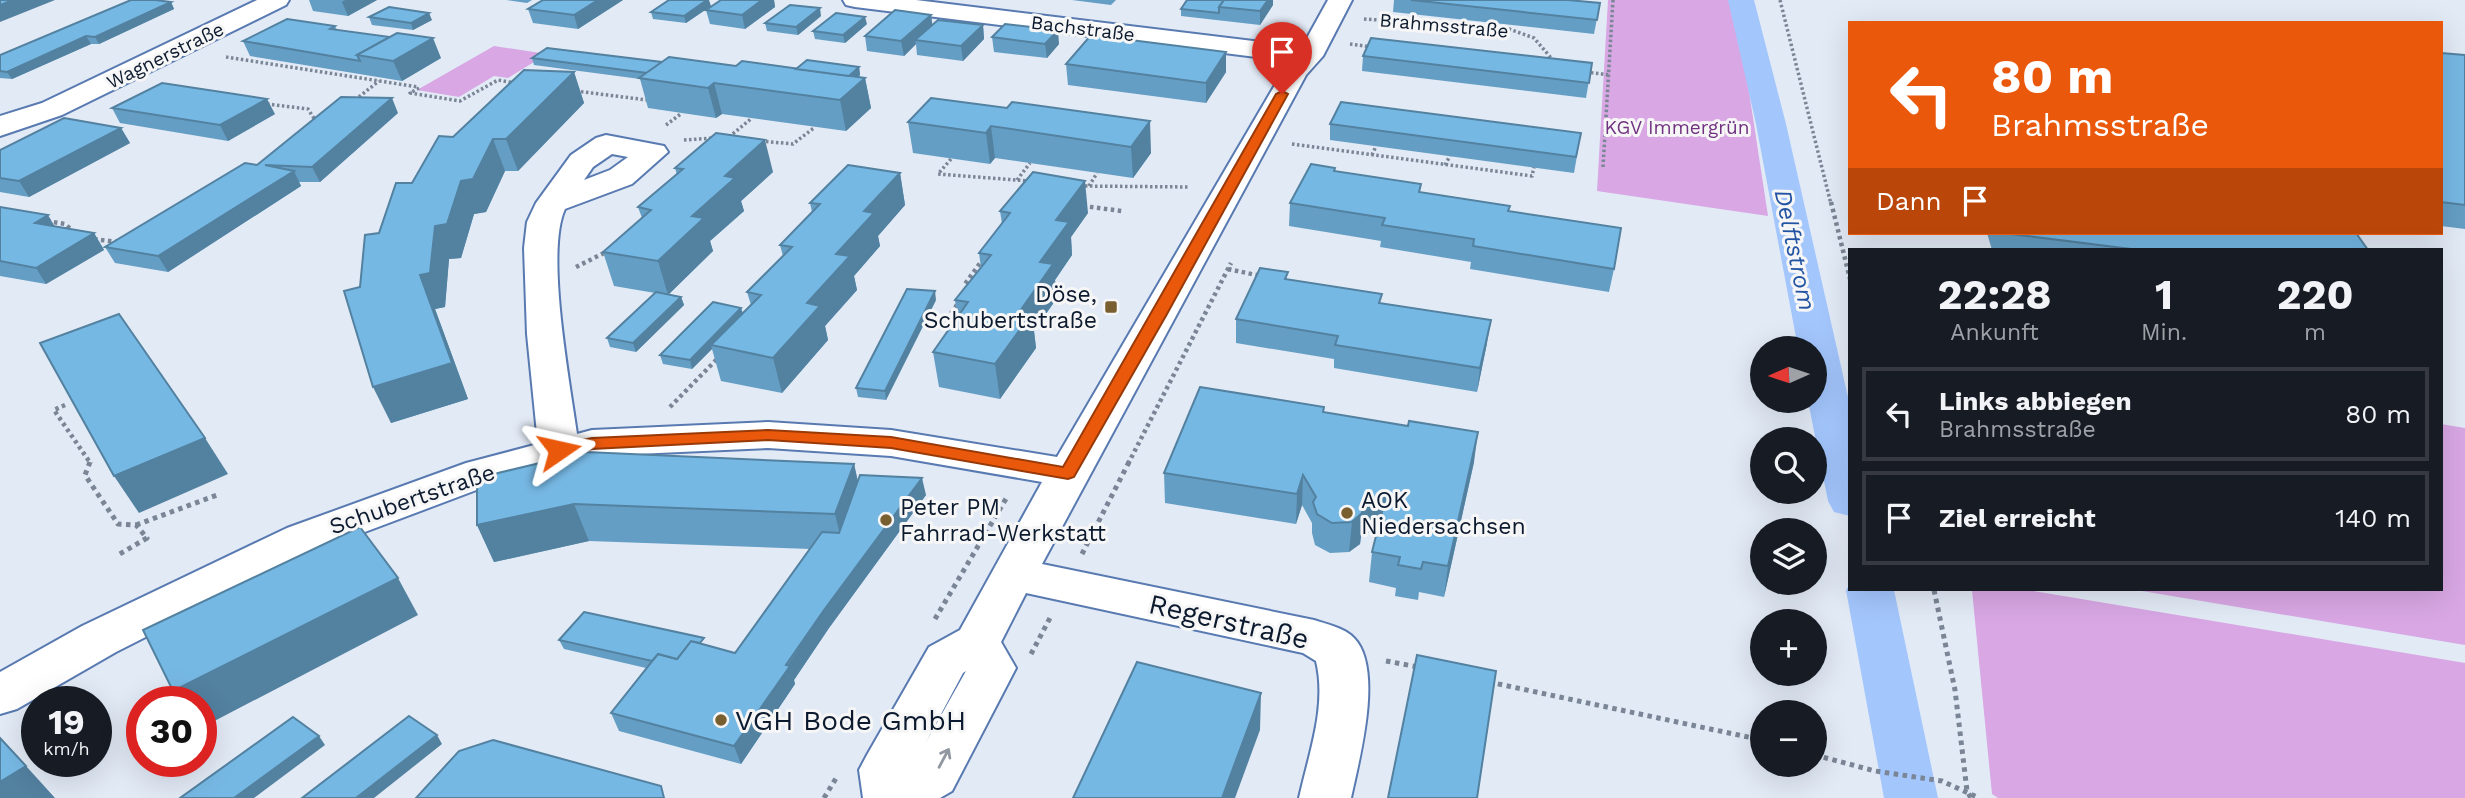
<!DOCTYPE html>
<html lang="de">
<head>
<meta charset="utf-8">
<style>
  :root { --surface:#171b24; --page:#20242c; --text:#f1f3f6; --muted:#9ea1a6; --line:#363941 }
  body { margin:0; font-family:"Work Sans",sans-serif; background:var(--page); color:var(--text); height:100vh; display:flex; flex-direction:column; font-size:26px; white-space:nowrap }
  * { box-sizing:border-box; margin:0 }
  p { font-size:23px; color:var(--muted) }
  .icon { flex:none; width:38px; height:38px; fill:none; stroke:currentColor; stroke-width:2; stroke-linecap:round; stroke-linejoin:round }
  .map { position:relative; flex:1; overflow:hidden }
  .sheet { position:absolute; left:1848px; top:248px; width:595px; height:343px; display:flex; flex-direction:column; background:var(--surface); border-radius:0px; box-shadow:0 7px 28px #0002 }
  .sheet>* { flex:none }
  .banner { position:absolute; left:1848px; top:21px; width:595px; height:214px; border-radius:0px; box-shadow:0 7px 28px #0002; background:#ea580c; color:#fff; overflow:hidden }
  .needle { width:46px; rotate:267deg }
  .fabs { position:absolute; left:1750px; top:336px; display:grid; gap:14px }
  .fabs a { display:grid; place-items:center; width:77px; height:77px; border-radius:50%; background:var(--surface); box-shadow:0 7px 28px #0002; font-size:35px }
  .speed { position:absolute; left:21px; top:686px; display:flex; gap:14px; font-size:35px; font-weight:700; text-align:center }
  .speed>* { display:grid; place-content:center; width:91px; height:91px; border-radius:50%; background:var(--surface); box-shadow:0 7px 28px #0002; line-height:1 }
  .speed small { font-size:18px; font-weight:400 }
  .speed .limit { border:10px solid #d22; background:#fff; color:#111 }
  .pin { position:absolute; display:grid; place-items:center; width:60px; height:60px; color:#fff; margin:-72px -30px; border-radius:50% 50% 50% 0; rotate:-45deg; box-shadow:0 0 7px #0007 }
  .pin .icon { rotate:45deg }
  .me { position:absolute; width:77px; margin:-38px; rotate:79deg; stroke-linejoin:round; filter:drop-shadow(0 0 5px #0008) }
  .turn { display:flex; align-items:center; gap:24px; height:147px; padding:0 28px; font-size:32px }
  .turn .icon { width:91px; height:91px; stroke-width:2.5 }
  .turn b { display:block; font-size:49px; line-height:60px }
  .then { display:flex; align-items:center; height:66px; padding:0 28px; background:#0003; gap:14px; font-size:26px }
  .eta { display:flex; justify-content:space-evenly; align-items:center; height:119px; text-align:center }
  .eta b { font-size:42px; font-weight:700; line-height:49px }
  ul { padding:0; list-style:none }
  li { display:flex; align-items:center; gap:21px; height:94px; margin:0 14px 10px; padding:0 14px; border:4px solid var(--line); border-radius:0px }
  li div { flex:1 }
  li b { display:block; font-size:26px }
  li em { font-style:normal }
  .map>svg:first-child { display:block }
  .green { fill:#d8a7e4 }
  .lines { fill:none; stroke-linecap:round; stroke-linejoin:round }
  .canal { fill:#a3c6fd; fill-rule:evenodd }
  .minor-casing { stroke:#587ab1; stroke-width:4 }
  .path-far2 { stroke:#7a8595; stroke-width:3.5; stroke-dasharray:2.5 2.5; stroke-linecap:butt }
  .path-far1 { stroke:#7a8595; stroke-width:4.5; stroke-dasharray:3.5 3.5; stroke-linecap:butt }
  .path { stroke:#7a8595; stroke-width:5; stroke-dasharray:4.5 4.5; stroke-linecap:butt }
  .minor { fill:#fff; fill-rule:evenodd }
  .wall { fill:#659ec4 }
  .shaded-wall { fill:#5381a0 }
  .building { fill:#76b8e4; stroke:#5381a0; stroke-width:2 }
  .oneway { stroke:#9298a1 }
  .route { fill:#ea580c; stroke:#983908; stroke-width:2 }
  .poi-dot { fill:#795e30; stroke:#f6f6f6; stroke-width:2.5 }
  .labels { text-anchor:middle; stroke-width:6; stroke-linejoin:round; paint-order:stroke }
  .far-street-label { font-size:19px; fill:#0c1a2f; stroke:#f6f6f6 }
  .far-park-label { font-size:19px; fill:#703180; stroke:#f6f6f6 }
  .poi-label { font-size:23px; fill:#0c1a2f; stroke:#f6f6f6; text-anchor:start }
  .street-label { font-size:23px; fill:#0c1a2f; stroke:#f6f6f6 }
  .water-label { font-size:24px; font-style:italic; fill:#2354a3; stroke:#f6f6f6 }
  .near-street-label { font-size:28px; fill:#0c1a2f; stroke:#f6f6f6 }
  .near-poi-label { font-size:28px; fill:#0c1a2f; stroke:#f6f6f6; text-anchor:start }
</style>
</head>
<body>
<div class="map">
<svg width="2465" height="798" viewBox="0 0 2465 798">
  <rect width="100%" height="100%" fill="#e2eaf6"/>
  <!-- green -->
  <g class="green">
    <path d="M1608 0H1735L1768 216 1597 191Z"/>
    <path d="M494 46 547 54 508 78 494 76 459 97 417 90Z"/>
    <path d="M2441 424 2465 428V645L2136 590H2441Z"/>
    <path d="M1972 590H2028L2465 663V798H1998L1992 794Z"/>
  </g>
  <g class="lines">
    <!-- canal -->
    <g class="canal">
      <path d="M1728 0H1754L1786 124 1850 406V516L1834 512 1828 501 1808 401H1815V348H1798L1756 124Z"/>
      <path d="M1850 584V590H1894L1938 798H1884L1846 590Z"/>
    </g>
    <!-- minor casing -->
    <g class="minor-casing">
      <g id="minor">
        <path d="M257 0H289L286 5 62 115 0 136V116L42 103Z"/>
        <path d="M843 0H916L1302 47 1328 0H1352L1323 56 1306 75 1042 564 1314 620C1326 624 1345 628 1354 638 1384 669 1359 760 1351 798H1299C1309 753 1327 706 1316 661L1303 653 1026 593 1001 642 1016 668 952 791 940 798H863L859 770 867 755 929 647 960 630 1042 482 891 456 768 448 592 456 495 483 317 550 116 652 17 709 0 714V672L82 626 287 528 466 463 538 444 527 334 524 248 527 222 536 203 571 155 596 138 606 135 664 146 668 152 632 184 565 209C545 252 570 383 577 434L592 430 768 422 891 430 1057 457 1289 61 855 7 846 5ZM612 154 628 157 610 170 584 180 593 167ZM966 671 925 744 963 673Z"/>
      </g>
    </g>
    <!-- path-far2 -->
    <g class="path-far2">
      <path d="M1780 0 1831 204"/>
      <path d="M1364 19 1509 29 1534 38 1552 59 1550 62"/>
      <path d="M1350 44 1372 47"/>
      <path d="M226 57 418 87"/>
      <path d="M1586 72 1610 75"/>
      <path d="M419 88 410 93 460 101 498 80 515 83"/>
      <path d="M576 91 647 100"/>
      <path d="M355 100 379 81"/>
      <path d="M267 104 308 109 317 123"/>
      <path d="M666 125 682 113"/>
      <path d="M729 137 752 118"/>
      <path d="M684 140 714 138"/>
      <path d="M761 141 793 144 815 127"/>
      <path d="M1292 144 1532 176 1534 167"/>
      <path d="M1372 155 1376 146"/>
      <path d="M951 159 938 174 1029 181"/>
      <path d="M1445 165 1450 156"/>
      <path d="M1603 167 1613 0"/>
      <path d="M1017 180 1030 163"/>
      <path d="M1080 186 1189 187"/>
      <path d="M1089 186 1097 173"/>
    </g>
    <!-- path-far1 -->
    <g class="path-far1">
      <path d="M1831 202 1850 279"/>
      <path d="M1083 206 1122 211"/>
      <path d="M47 221 65 224 74 232"/>
      <path d="M94 239 117 242"/>
      <path d="M576 267 606 252"/>
      <path d="M1228 269 1261 276"/>
      <path d="M967 290 965 284 983 259"/>
      <path d="M947 319 959 302"/>
      <path d="M65 405 54 410 91 464"/>
      <path d="M670 407 718 358"/>
      <path d="M1128 464 1231 263"/>
    </g>
    <!-- path -->
    <g class="path">
      <path d="M90 462 85 475 118 524 136 525 147 538 118 555"/>
      <path d="M136 525 217 495"/>
      <path d="M1082 554 1129 462"/>
      <path d="M1934 590 1955 690 1967 791 1971 798"/>
      <path d="M935 619 1007 497"/>
      <path d="M1031 654 1050 618"/>
      <path d="M1386 661 1418 667"/>
      <path d="M1489 682 1762 740"/>
      <path d="M1815 755 1875 771 1942 781 1979 798"/>
      <path d="M824 798 838 775"/>
    </g>
    <!-- minor -->
    <use href="#minor" class="minor"/>
  </g>
  <!-- wall -->
  <g class="wall">
    <path d="M309 0H377L348 16 313 11Z"/>
    <path d="M506 0H532L527 3Z"/>
    <path d="M543 0H623L578 29 533 23 528 9Z"/>
    <path d="M721 0H774L775 7 745 29 710 24 706 10Z"/>
    <path d="M1072 0H1116L1111 5Z"/>
    <path d="M1394 0H1568L1600 3 1594 34 1393 12Z"/>
    <path d="M171 2 174 9 99 44H91L12 79 0 78V55Z"/>
    <path d="M1273 5 1260 25 1181 16V9Z"/>
    <path d="M711 6 686 23 653 19 651 12Z"/>
    <path d="M931 15 932 25H983L984 39 963 61 917 55 916 44 904 56 867 51 865 36Z"/>
    <path d="M821 16 798 35 767 31 765 23Z"/>
    <path d="M369 17 432 20 413 30 372 25Z"/>
    <path d="M867 24 845 43 815 39 813 31Z"/>
    <path d="M335 26 337 30 441 58 402 81 250 56 243 41Z"/>
    <path d="M992 37 1059 44 1047 58 994 52Z"/>
    <path d="M1226 52V72L1206 103 1068 85 1066 64Z"/>
    <path d="M2441 53 2465 55V229L2441 226Z"/>
    <path d="M1363 56 1592 63 1586 98 1362 71Z"/>
    <path d="M532 58 662 62 796 69 859 67 860 75 858 77 865 78 871 108 846 131 722 114 716 118 648 108 640 79 534 65Z"/>
    <path d="M574 72 584 103 518 171H505L486 212 474 214 461 258 449 259 445 307 435 309 468 399 391 423 360 287 379 233 412 183 453 137Z"/>
    <path d="M112 108 275 114 228 141 120 123Z"/>
    <path d="M1007 108 1151 153 1133 178 995 158 990 164 913 153 908 122Z"/>
    <path d="M398 113 320 182H299L301 186 168 272 115 263 105 247 257 165Z"/>
    <path d="M1330 124 1581 133 1574 173 1330 140Z"/>
    <path d="M121 128 130 143 29 197 0 192V150Z"/>
    <path d="M675 168 773 172 741 201 744 211 710 241 713 251 669 294 681 297 684 305 636 352 610 347 607 338 655 293 614 286 603 252 642 218 638 207 677 175Z"/>
    <path d="M1335 168V171L1421 192 1509 211 1614 269 1609 292 1470 269 1471 262 1380 247 1381 241 1289 226 1290 203Z"/>
    <path d="M900 173 905 205 878 236 880 246 854 276 857 290 825 326 828 340 782 393 721 381 712 349 692 369 663 364 660 355 741 308 743 313 751 305 747 292 783 256 780 245 812 212 810 203Z"/>
    <path d="M0 207 55 227 94 233 104 250 46 284 0 276Z"/>
    <path d="M1000 211 1088 213 1071 237 1072 255 1055 280 1057 298 1034 331 1036 348 1000 399 939 387 933 352 957 317 955 300 981 268 979 253 1002 224Z"/>
    <path d="M1987 233H2356L2368 250H1992Z"/>
    <path d="M1287 279 1381 303 1487 343 1477 392 1334 368V359L1236 343V319Z"/>
    <path d="M936 300 886 400 858 397 856 388Z"/>
    <path d="M1324 407V412L1474 462 1444 597 1419 592 1418 600 1395 596 1396 588 1369 582 1372 552 1378 528 1361 536 1360 544 1349 552 1330 553 1315 545 1312 533V523L1302 505 1296 524 1165 503 1164 473Z"/>
    <path d="M854 464 858 482 926 495 829 628 794 680 795 684 741 764 619 731 611 713 646 668 564 649 559 640 707 645 735 653 810 549 589 541 494 562 477 525V478Z"/>
  </g>
  <!-- shaded-wall -->
  <g class="shaded-wall">
    <path d="M13 0H55L0 22V5Z"/>
    <path d="M345 0H377L348 16 342 2Z"/>
    <path d="M598 0H623L578 29 574 15Z"/>
    <path d="M707 0H709L711 6 686 23 684 16Z"/>
    <path d="M762 0H774L775 7 745 29 742 15Z"/>
    <path d="M1268 0H1273V5L1260 25V11Z"/>
    <path d="M171 2 174 9 99 44 95 37Z"/>
    <path d="M820 8 821 16 798 35 796 27Z"/>
    <path d="M429 13 432 20 413 30 411 23Z"/>
    <path d="M931 15 933 29 915 40 916 44 904 56 901 41Z"/>
    <path d="M865 17 867 24 845 43 843 35Z"/>
    <path d="M983 25 984 39 963 61 961 46Z"/>
    <path d="M1058 30 1059 44 1047 58 1045 44Z"/>
    <path d="M86 36 91 44 12 79 7 72Z"/>
    <path d="M433 38 441 58 402 81 393 61Z"/>
    <path d="M1226 52V72L1206 103V83Z"/>
    <path d="M859 67 860 75 846 87 844 79Z"/>
    <path d="M574 72 584 103 518 171 506 139Z"/>
    <path d="M865 78 871 108 846 131 840 100Z"/>
    <path d="M714 83 722 114 716 118 708 88Z"/>
    <path d="M392 98 398 113 320 182 312 167Z"/>
    <path d="M267 99 275 114 228 141 220 125Z"/>
    <path d="M1150 121 1151 153 1133 178 1131 147Z"/>
    <path d="M991 126 995 158 990 164 986 133Z"/>
    <path d="M121 128 130 143 29 197 19 181Z"/>
    <path d="M493 139 505 171 486 212 474 214 461 258 449 259 445 307 435 309 468 399 391 423 373 387 420 275 435 226 461 181Z"/>
    <path d="M765 140 773 172 741 201 744 211 710 241 713 251 668 295 658 261 725 176Z"/>
    <path d="M294 171 301 186 168 272 158 256Z"/>
    <path d="M900 173 905 205 878 236 880 246 854 276 857 290 825 326 828 340 782 393 773 358 836 254 864 211Z"/>
    <path d="M1085 181 1088 213 1071 237 1072 255 1055 280 1057 298 1034 331 1036 348 1000 399 995 364 1020 311 1056 220Z"/>
    <path d="M48 215 58 232 35 223Z"/>
    <path d="M94 233 104 250 46 284 36 268Z"/>
    <path d="M935 291 936 300 886 400 885 391Z"/>
    <path d="M681 297 684 305 636 352 633 343Z"/>
    <path d="M741 308 743 316 711 345 712 349 692 369 690 360Z"/>
    <path d="M1491 320 1487 343 1477 392 1480 368Z"/>
    <path d="M1478 432 1474 462 1444 597 1448 566Z"/>
    <path d="M205 438 228 474 139 513 114 476Z"/>
    <path d="M854 464 862 500 844 551 835 514Z"/>
    <path d="M1303 475 1302 505 1296 524 1297 494Z"/>
    <path d="M922 478 926 495 829 628 794 680 795 684 741 764 734 746 824 610Z"/>
    <path d="M1386 496 1383 526 1361 536 1360 544 1349 552 1352 522 1364 505Z"/>
    <path d="M574 504 589 541 494 562 477 525Z"/>
    <path d="M398 578 418 615 201 728V702H182L173 691Z"/>
    <path d="M1261 693 1260 730 1235 798H1222Z"/>
    <path d="M437 735 442 744 374 798H356Z"/>
    <path d="M319 736 325 745 254 798H234Z"/>
    <path d="M26 766 55 798H0V782Z"/>
  </g>
  <!-- building -->
  <g class="building">
    <path d="M0 0H13L0 5Z"/>
    <path d="M131 0H155L171 2 95 37 86 36 7 72 0 71V55Z"/>
    <path d="M543 0H598L574 15 528 9Z"/>
    <path d="M669 0H707L684 16 651 12Z"/>
    <path d="M721 0H762L742 15 706 10Z"/>
    <path d="M1187 0H1224L1219 7V13L1181 9Z"/>
    <path d="M1224 0H1268L1260 11 1219 7Z"/>
    <path d="M1411 0H1568L1600 3 1597 20Z"/>
    <path d="M790 5 820 8 796 27 765 23Z"/>
    <path d="M389 7 429 13 411 23 369 17Z"/>
    <path d="M895 10 931 15 901 41 865 36Z"/>
    <path d="M836 13 865 17 843 35 813 31Z"/>
    <path d="M287 19 335 26 330 29 390 37 357 55 360 61 243 41Z"/>
    <path d="M938 20 983 25 961 46 915 40Z"/>
    <path d="M1005 24 1058 30 1045 44 992 37Z"/>
    <path d="M397 33 433 38 393 61 357 55Z"/>
    <path d="M1091 35 1226 52 1206 83 1066 64Z"/>
    <path d="M1371 38 1592 63 1589 83 1363 56Z"/>
    <path d="M547 48 662 62 647 73 532 58Z"/>
    <path d="M2441 53 2465 55V205L2441 202Z"/>
    <path d="M669 57 736 66 742 61 865 78 840 100 714 83 708 88 639 78Z"/>
    <path d="M807 60 859 67 849 76 796 69Z"/>
    <path d="M524 70 574 72 506 139H493L473 179 461 181 447 224 435 226 430 273 420 275 452 363 373 387 344 291 360 287 365 235 379 233 396 183H412L439 136 453 137Z"/>
    <path d="M162 83 267 99 220 125 112 108Z"/>
    <path d="M341 97 392 98 312 167 265 165 294 171 158 256 105 247 245 163 257 165Z"/>
    <path d="M931 98 1007 108 1012 102 1150 121 1131 147 991 126 986 133 908 122Z"/>
    <path d="M1341 102 1581 133 1576 157 1330 124Z"/>
    <path d="M64 118 121 128 19 181 0 178V150Z"/>
    <path d="M716 133 765 140 725 176 735 178 692 216 704 218 658 261 603 252 651 210 638 207 683 169 675 168Z"/>
    <path d="M1311 164 1335 168 1334 171 1421 184 1419 192 1510 206 1508 211 1621 228 1614 269 1473 246 1474 239 1382 225 1385 218 1290 203Z"/>
    <path d="M848 165 900 173 864 211 874 213 836 254 850 256 807 303 820 306 773 358 711 345 761 295 747 292 792 247 780 245 820 204 810 203Z"/>
    <path d="M1033 172 1085 181 1056 220 1069 222 1040 262 1053 264 1020 311 1032 313 995 364 933 352 968 302 955 300 991 255 979 253 1010 213 1000 211Z"/>
    <path d="M0 207 48 215 35 223 94 233 36 268 0 261Z"/>
    <path d="M2003 233H2356L2368 250H2139Z"/>
    <path d="M1260 268 1288 272 1285 279 1382 294 1379 303 1491 320 1480 368 1335 345 1338 336 1236 319Z"/>
    <path d="M907 289 935 291 885 391 856 388Z"/>
    <path d="M656 292 681 297 633 343 607 338Z"/>
    <path d="M713 302 741 308 690 360 660 355Z"/>
    <path d="M119 314 205 438 114 476 40 343Z"/>
    <path d="M1200 387 1324 407 1323 412 1408 426 1409 421 1478 432 1448 566 1423 562 1421 569 1398 565 1400 557 1372 552 1386 496 1364 505 1362 513 1352 522 1332 523 1317 514 1313 502 1316 497 1303 475 1297 494 1164 473Z"/>
    <path d="M586 452 854 464 835 514 574 504 477 525V478Z"/>
    <path d="M860 475 922 478 824 610 786 665 790 666 734 746 611 713 658 654 677 659 691 641 735 653 822 532 839 533Z"/>
    <path d="M360 527 398 578 173 691 143 630Z"/>
    <path d="M584 612 704 638 700 643 691 641 677 659 658 654 652 661 559 640Z"/>
    <path d="M1417 655 1496 671 1477 798H1388Z"/>
    <path d="M1137 662 1261 693 1222 798H1073Z"/>
    <path d="M409 716 437 735 356 798H302Z"/>
    <path d="M293 717 319 736 234 798H180Z"/>
    <path d="M0 738 26 766 0 782Z"/>
    <path d="M493 740 661 786 664 798H416L459 751Z"/>
  </g>
  <!-- one-way arrows -->
  <defs><path id="oneway-shaft" d="M-6 0H5M1.5-3L5.5 0L1.5 3" fill="none" stroke-width="1.6" stroke-linecap="round" stroke-linejoin="round" transform="scale(1.75)"/></defs>
  <use class="oneway" href="#oneway-shaft" transform="translate(944 758) rotate(-62)"/>
  <!-- route -->
  <path class="route" d="M1282 91 1288 94 1167 314 1074 477 1068 479 891 448 768 440 592 449 559 456 551 450 553 446 592 438 768 430 891 437 1063 467 1276 94Z"/>
  <!-- markers -->
  <g class="poi-dot">
    <rect x="1104" y="300" width="14" height="14" rx="3.5"/>
    <circle cx="1347" cy="513" r="7"/>
    <circle cx="886" cy="520" r="7"/>
    <circle cx="721" cy="720" r="7"/>
  </g>
  <g class="labels">
    <!-- far-street labels -->
    <g class="far-street-label">
      <text transform="translate(1444 25) rotate(5)" y="7">Brahmsstraße</text>
      <text transform="translate(1083 28) rotate(7)" y="7">Bachstraße</text>
      <text transform="translate(165 55) rotate(-26)" y="7">Wagnerstraße</text>
    </g>
    <!-- far-park labels -->
    <g class="far-park-label">
      <text x="1677" y="134">KGV Immergrün</text>
    </g>
    <!-- poi labels -->
    <g class="poi-label">
      <text x="1097" y="302" text-anchor="end">Döse,<tspan x="1097" dy="26">Schubertstraße</tspan></text>
      <text x="1361" y="508">AOK<tspan x="1361" dy="26">Niedersachsen</tspan></text>
      <text x="900" y="515">Peter PM<tspan x="900" dy="26">Fahrrad-Werkstatt</tspan></text>
    </g>
    <!-- street labels -->
    <g class="street-label">
      <text transform="translate(412 499) rotate(-19)" y="8">Schubertstraße</text>
    </g>
    <!-- water labels -->
    <g class="water-label">
      <text transform="translate(1795 250) rotate(78)" y="8">Delftstrom</text>
    </g>
    <!-- near-street labels -->
    <g class="near-street-label">
      <text transform="translate(1229 621) rotate(13)" y="10">Regerstraße</text>
    </g>
    <!-- near-poi labels -->
    <g class="near-poi-label">
      <text x="735" y="730">VGH Bode GmbH</text>
    </g>
  </g>
</svg>
<div class="fabs">
<a><svg class="needle" viewBox="-14 -14 28 28"><path d="M0-13l5 13h-10z" fill="#e53935"/><path d="M0 13l5-13h-10z" fill="#9ea1a6"/></svg></a>
<a><svg class="icon" aria-label="search" viewBox="0 0 24 24"><circle cx="10" cy="10" r="6"/><path d="M15 15l6 6"/></svg></a>
<a><svg class="icon" aria-label="layers" viewBox="0 0 24 24"><path d="M12 4l9 5-9 5-9-5zM3 14l9 5 9-5"/></svg></a>
<a>+</a>
<a>−</a>
</div>
<div class="speed"><div>19<small>km/h</small></div><div class="limit">30</div></div>
<div class="pin" style="left:1282px;top:94px;background:#d93025"><svg class="icon" aria-label="arrive" viewBox="0 0 24 24"><path d="M6 21V4h12l-3 4 3 4H6"/></svg></div>
<svg class="me" style="left:559px;top:450px" viewBox="-20 -20 40 40"><path d="M0-17L14 15 0 8-14 15z" fill="#ea580c" stroke="#fff" stroke-width="4"/></svg>
<div class="banner">
<div class="turn"><svg class="icon" aria-label="left" viewBox="0 0 24 24"><path d="M17 20v-9H6M10 6l-5 5 5 5"/></svg><div><b>80 m</b>Brahmsstraße</div></div>
<div class="then">Dann<svg class="icon" aria-label="arrive" viewBox="0 0 24 24"><path d="M6 21V4h12l-3 4 3 4H6"/></svg></div>
</div>
<section class="sheet">
<div class="eta">
<div><b>22:28</b><p>Ankunft</p></div>
<div><b>1</b><p>Min.</p></div>
<div><b>220</b><p>m</p></div>
</div>
<ul>
<li><svg class="icon" aria-label="left" viewBox="0 0 24 24"><path d="M17 20v-9H6M10 6l-5 5 5 5"/></svg><div><b>Links abbiegen</b><p>Brahmsstraße</p></div><em>80 m</em></li>
<li><svg class="icon" aria-label="arrive" viewBox="0 0 24 24"><path d="M6 21V4h12l-3 4 3 4H6"/></svg><div><b>Ziel erreicht</b></div><em>140 m</em></li>
</ul>
</section>
</div>
</body>
</html>
